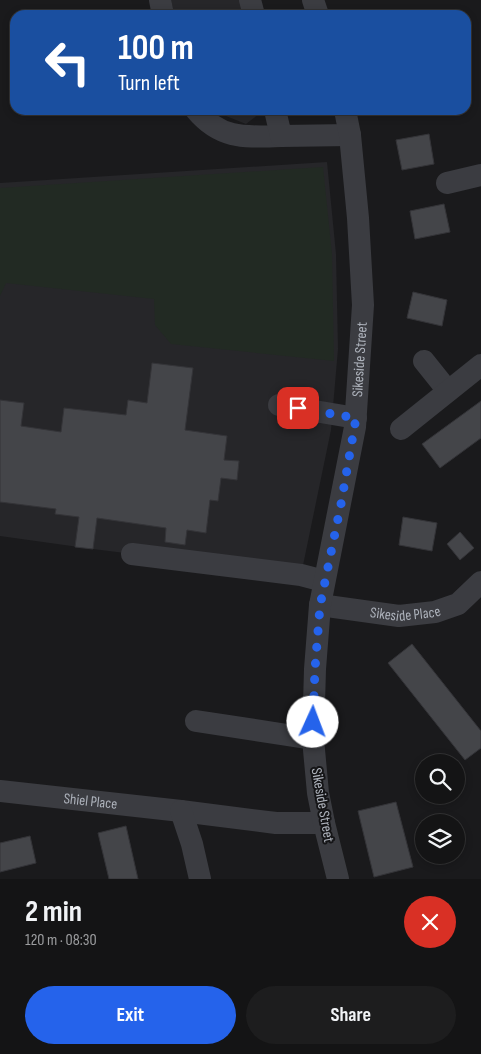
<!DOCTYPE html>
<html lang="en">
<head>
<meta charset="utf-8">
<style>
  :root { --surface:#141415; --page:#1d1d1e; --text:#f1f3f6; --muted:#9d9ea0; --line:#333334; --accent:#2563eb }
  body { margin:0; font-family:"Sofia Sans Condensed",sans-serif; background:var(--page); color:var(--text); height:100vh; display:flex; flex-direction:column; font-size:19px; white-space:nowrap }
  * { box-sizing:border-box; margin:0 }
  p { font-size:16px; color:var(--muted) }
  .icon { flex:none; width:28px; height:28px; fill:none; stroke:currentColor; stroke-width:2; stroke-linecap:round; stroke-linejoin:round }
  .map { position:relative; height:879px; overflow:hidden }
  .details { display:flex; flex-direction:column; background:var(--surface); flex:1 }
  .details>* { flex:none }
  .hud { position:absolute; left:10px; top:10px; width:461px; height:105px; border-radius:15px; box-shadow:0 2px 8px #0003,0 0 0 1px var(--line); background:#1a4fa0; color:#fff; overflow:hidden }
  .tools { position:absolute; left:415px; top:754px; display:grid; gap:10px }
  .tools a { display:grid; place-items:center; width:50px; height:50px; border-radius:50%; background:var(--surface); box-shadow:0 2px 8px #0003,0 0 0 1px var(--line); font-size:25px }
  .pin { position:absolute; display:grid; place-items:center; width:42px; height:42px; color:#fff; margin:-21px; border-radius:10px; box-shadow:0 2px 8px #0006 }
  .me { position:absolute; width:55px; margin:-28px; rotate:2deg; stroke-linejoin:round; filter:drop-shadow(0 0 4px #0008) }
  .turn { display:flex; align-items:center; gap:18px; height:105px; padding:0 25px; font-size:22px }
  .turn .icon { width:65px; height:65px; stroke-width:2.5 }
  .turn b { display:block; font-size:35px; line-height:42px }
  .round { display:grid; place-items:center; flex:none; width:52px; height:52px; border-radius:26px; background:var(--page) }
  .overview { display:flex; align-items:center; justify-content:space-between; height:85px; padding:0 25px }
  h1 { font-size:30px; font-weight:700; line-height:38px }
  .action { display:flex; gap:10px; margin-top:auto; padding:10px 25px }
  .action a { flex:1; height:58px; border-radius:30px; background:var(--accent); color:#fff; font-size:20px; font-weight:700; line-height:58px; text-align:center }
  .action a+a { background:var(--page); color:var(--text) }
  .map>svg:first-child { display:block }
  .built { fill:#262629 }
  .green { fill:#222a23 }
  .building { fill:#444549; stroke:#343438 }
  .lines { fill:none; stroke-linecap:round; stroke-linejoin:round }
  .minor { stroke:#3b3c41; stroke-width:22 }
  .route { stroke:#2563eb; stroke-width:9; stroke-dasharray:0 16.2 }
  .labels { text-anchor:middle; stroke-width:4; stroke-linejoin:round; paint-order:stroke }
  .street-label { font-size:15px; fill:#adb2bb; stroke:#151517 }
</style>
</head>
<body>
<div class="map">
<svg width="481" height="879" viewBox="0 0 481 879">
  <rect width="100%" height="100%" fill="#1a1a1c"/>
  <!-- built -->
  <g class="built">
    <path d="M171 0H241L244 15H174Z"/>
    <path d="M218 110H260L259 114 246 124 221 114Z"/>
    <path d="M327 162 336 254 338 349 331 430 301 575 93 549 0 536V183Z"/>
  </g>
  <!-- green -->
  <path class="green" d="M323 167 332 254 334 361 171 344 155 325 154 299 6 283 0 296V188Z"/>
  <!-- building -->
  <g class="building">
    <path d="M429 134 434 164 402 170 396 140Z"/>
    <path d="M444 204 450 232 415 239 410 211Z"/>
    <path d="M413 292 447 300 442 326 407 318Z"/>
    <path d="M152 363 193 368 185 430 227 436 224 460 239 461 237 480 221 478 218 501 210 500 206 533 187 530 185 545 165 542 166 528 97 518 93 549 75 547 79 517 55 514 56 509 0 502V400L24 403 21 426 61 432 64 408 126 415 128 400 147 403Z"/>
    <path d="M481 401V438L440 468 422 444Z"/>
    <path d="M403 517 437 523 432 551 399 545Z"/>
    <path d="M460 532 474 548 460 560 447 544Z"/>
    <path d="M412 644 481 731V748L465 760 388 663Z"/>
    <path d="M396 802 413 867 374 877 358 811Z"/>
    <path d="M126 826 138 879H109L98 833Z"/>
    <path d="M30 836 36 863 0 872V843Z"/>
  </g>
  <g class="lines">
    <!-- minor -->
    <g class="minor">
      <path d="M160 0 163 15"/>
      <path d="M250 0 254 15"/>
      <path d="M313 0 318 15"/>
      <path d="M196 110C221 140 246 137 281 136"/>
      <path d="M275 110 281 136 350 135"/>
      <path d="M447 183 481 175"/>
      <path d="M424 361 448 391"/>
      <path d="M279 405 356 418"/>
      <path d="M401 429 481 365"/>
      <path d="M132 554 301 575 324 581"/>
      <path id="s1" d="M320 605 399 616 435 612 458 604 481 582"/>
      <path d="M196 721 313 739"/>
      <path id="s2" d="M0 791 181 811 276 823H324"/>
      <path d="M181 811 192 844 200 879"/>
      <path id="s3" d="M338 879 324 823 318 793 313 739 315 669 320 605 355 427 363 305 358 218 350 135 345 110"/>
    </g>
  </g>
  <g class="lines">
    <!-- route -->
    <path class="route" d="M298 408 356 418 341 504 320 606 315 669 313 722"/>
  </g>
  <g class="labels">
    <!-- street labels -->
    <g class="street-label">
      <text dy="5" stroke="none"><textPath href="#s3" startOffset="526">Sikeside Street</textPath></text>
      <text dy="5" stroke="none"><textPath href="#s1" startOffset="86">Sikeside Place</textPath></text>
      <text dy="5" stroke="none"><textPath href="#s2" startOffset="91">Shiel Place</textPath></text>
      <text transform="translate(323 805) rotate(80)" y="5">Sikeside Street</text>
    </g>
  </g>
</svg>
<div class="tools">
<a><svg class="icon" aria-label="search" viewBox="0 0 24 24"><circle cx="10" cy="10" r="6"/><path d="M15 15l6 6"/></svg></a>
<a><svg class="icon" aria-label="layers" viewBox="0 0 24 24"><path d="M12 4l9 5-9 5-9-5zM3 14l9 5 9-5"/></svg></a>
</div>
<div class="pin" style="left:298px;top:408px;background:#d93025"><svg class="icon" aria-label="arrive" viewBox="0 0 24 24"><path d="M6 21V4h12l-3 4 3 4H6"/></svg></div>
<svg class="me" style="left:313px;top:722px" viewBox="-20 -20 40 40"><circle r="19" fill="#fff"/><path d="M0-13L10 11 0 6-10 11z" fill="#2563eb"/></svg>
<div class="hud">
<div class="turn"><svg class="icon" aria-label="left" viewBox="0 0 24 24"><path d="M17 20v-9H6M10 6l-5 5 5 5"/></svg><div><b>100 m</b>Turn left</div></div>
</div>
</div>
<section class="details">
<div class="overview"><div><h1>2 min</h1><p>120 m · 08:30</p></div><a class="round" style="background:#d93025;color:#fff"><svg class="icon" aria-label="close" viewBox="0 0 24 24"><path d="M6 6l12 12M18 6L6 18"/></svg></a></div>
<div class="action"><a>Exit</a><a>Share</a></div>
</section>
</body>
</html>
